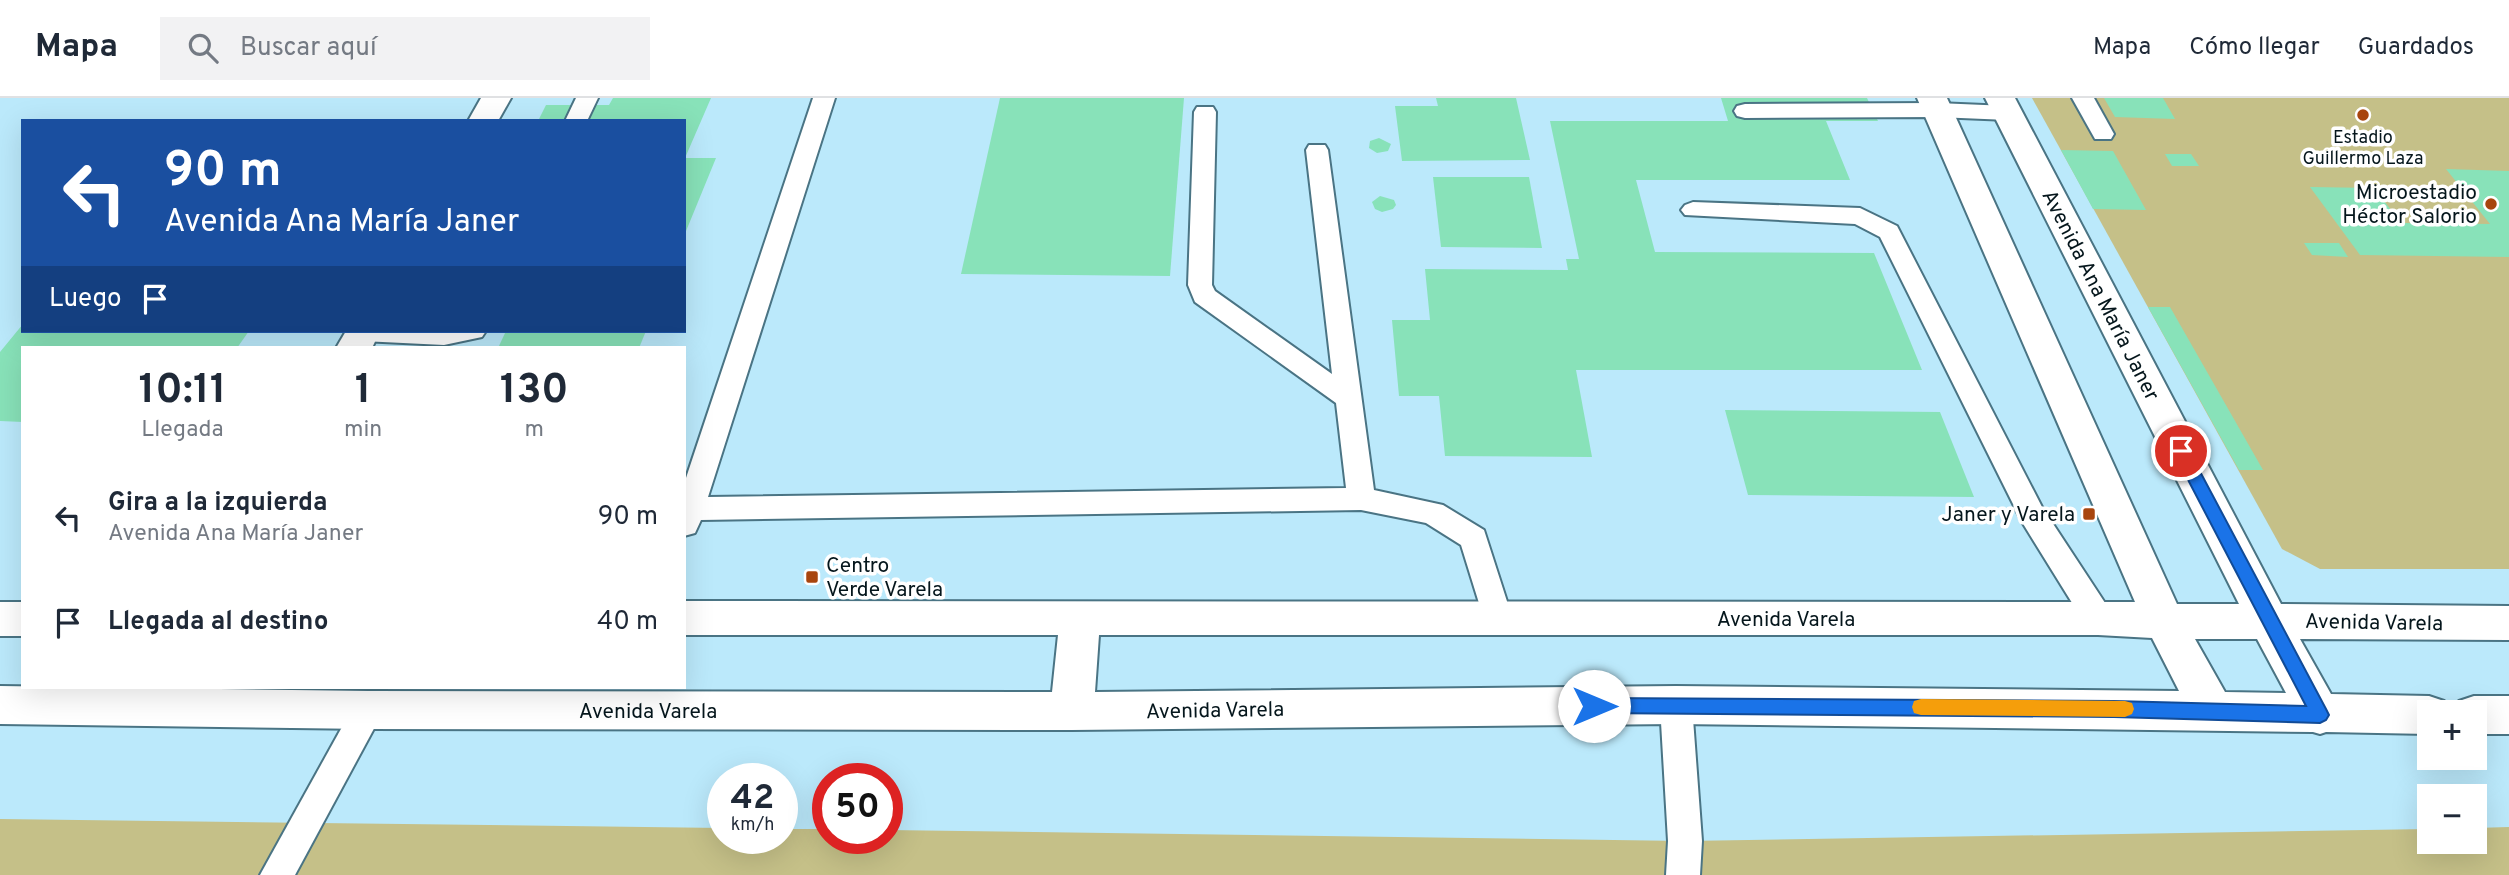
<!DOCTYPE html>
<html lang="es">
<head>
<meta charset="utf-8">
<style>
  :root { --surface:#fff; --page:#f2f2f3; --text:#1f2937; --muted:#747a83; --line:#e0e1e3 }
  body { margin:0; font-family:Overpass,sans-serif; background:var(--page); color:var(--text); height:100vh; display:flex; flex-direction:column; font-size:26px; white-space:nowrap }
  * { box-sizing:border-box; margin:0 }
  p { font-size:23px; color:var(--muted) }
  .icon { flex:none; width:38px; height:38px; fill:none; stroke:currentColor; stroke-width:2; stroke-linecap:round; stroke-linejoin:round }
  .map { position:relative; flex:1; overflow:hidden }
  .panel { position:absolute; left:21px; top:248px; width:665px; height:343px; display:flex; flex-direction:column; background:var(--surface); border-radius:0px; box-shadow:0 7px 28px #0002 }
  .panel>* { flex:none }
  .hud { position:absolute; left:21px; top:21px; width:665px; height:214px; border-radius:0px; box-shadow:0 7px 28px #0002; background:#1a4fa0; color:#fff; overflow:hidden }
  .controls { position:absolute; left:2417px; top:602px; display:grid; gap:14px }
  .controls a { display:grid; place-items:center; width:70px; height:70px; border-radius:0px; background:var(--surface); box-shadow:0 7px 28px #0002; font-size:35px }
  .speed { position:absolute; left:707px; top:665px; display:flex; gap:14px; font-size:35px; font-weight:700; text-align:center }
  .speed>* { display:grid; place-content:center; width:91px; height:91px; border-radius:50%; background:var(--surface); box-shadow:0 7px 28px #0002; line-height:1 }
  .speed small { font-size:18px; font-weight:400 }
  .speed .limit { border:10px solid #d22; background:#fff; color:#111 }
  .pin { position:absolute; display:grid; place-items:center; width:60px; height:60px; color:#fff; margin:-30px; border:4px solid #fff; border-radius:50%; box-shadow:0 2px 7px #0007 }
  .me { position:absolute; width:77px; margin:-38px; rotate:90deg; stroke-linejoin:round; filter:drop-shadow(0 0 5px #0008) }
  .turn { display:flex; align-items:center; gap:24px; height:147px; padding:0 28px; font-size:32px }
  .turn .icon { width:91px; height:91px; stroke-width:2.5 }
  .turn b { display:block; font-size:49px; line-height:60px }
  .then { display:flex; align-items:center; height:66px; padding:0 28px; background:#0003; gap:14px; font-size:26px }
  .eta { display:flex; justify-content:space-evenly; align-items:center; height:119px; text-align:center }
  .eta b { font-size:42px; font-weight:700; line-height:49px }
  ul { padding:0; list-style:none }
  li { display:flex; align-items:center; gap:21px; height:105px; padding:0 28px }
  li div { flex:1 }
  li b { display:block; font-size:26px }
  li em { font-style:normal }
  header { display:flex; align-items:center; gap:42px; box-sizing:border-box; height:98px; padding:0 35px; background:var(--surface); border-bottom:2px solid var(--line) }
  header strong { font-size:33px }
  nav { display:flex; gap:38px; margin-inline-start:auto; font-size:24px }
  .search { width:490px; height:63px; background:var(--page); display:flex; align-items:center; gap:18px; box-sizing:border-box; padding:0 24px; border-radius:0px; color:var(--muted); font-size:26px }
  .map>svg:first-child { display:block }
  .green { fill:#c5c088 }
  .building { fill:#88e2b9 }
  .lines { fill:none; stroke-linecap:round; stroke-linejoin:round }
  .lane-casing { stroke:#4a7484; stroke-width:4 }
  .street-casing { stroke:#4a7484; stroke-width:4 }
  .secondary-casing { stroke:#4a7484; stroke-width:4 }
  .lane { fill:#fff; fill-rule:evenodd }
  .street { fill:#fff; fill-rule:evenodd }
  .secondary { fill:#fff; fill-rule:evenodd }
  .route { fill:#1a73e8; stroke:#114b97; stroke-width:2 }
  .slow { fill:#f59e0b }
  .poi-dot { fill:#a8450e; stroke:#fff; stroke-width:2.5 }
  .labels { text-anchor:middle; stroke-width:7; stroke-linejoin:round; paint-order:stroke }
  .far-poi-label { font-size:18px; fill:#05161c; stroke:#fff }
  .poi-label { font-size:21px; fill:#05161c; stroke:#fff; text-anchor:end }
  .street-label { font-size:21px; fill:#05161c; stroke:#fff }
</style>
</head>
<body>
<header>
<strong>Mapa</strong>
<div class="search"><svg class="icon" aria-label="search" viewBox="0 0 24 24"><circle cx="10" cy="10" r="6"/><path d="M15 15l6 6"/></svg>Buscar aquí</div>
<nav><a>Mapa</a><a>Cómo llegar</a><a>Guardados</a></nav>
</header>
<div class="map">
<svg width="2509" height="777" viewBox="0 0 2509 777">
  <rect width="100%" height="100%" fill="#bbe9fb"/>
  <!-- green -->
  <g class="green">
    <path d="M2032 0H2509V471H2320L2282 451Z"/>
    <path d="M0 721 723 730V740H782V731H828V740H887V732L1685 743 2429 731V744H2474L2475 730 2509 729V777H0Z"/>
  </g>
  <!-- building -->
  <g class="building">
    <path d="M613 0H711L685 60H716L684 138V23H538L546 7H609Z"/>
    <path d="M1000 0H1184L1170 178 961 176Z"/>
    <path d="M1436 0H1516L1530 62 1402 63 1395 8H1438Z"/>
    <path d="M1721 0H1867L1878 23H1826L1850 82H1636L1655 154 1874 155 1922 272H1576L1592 359 1445 358 1439 298H1399L1392 222H1430L1425 171 1568 172 1566 161H1579L1550 23H1728Z"/>
    <path d="M2104 0H2163L2175 21 2115 19Z"/>
    <path d="M1379 40 1391 46 1388 53 1377 55 1369 50 1370 43Z"/>
    <path d="M2061 52 2113 53 2146 112 2093 111Z"/>
    <path d="M2165 56H2191L2199 68H2172Z"/>
    <path d="M2446 71 2509 73V159L2360 157 2310 89 2374 90 2401 125 2490 126Z"/>
    <path d="M1433 79H1529L1542 150 1441 149Z"/>
    <path d="M1380 98 1394 102 1396 107 1393 111 1382 114 1375 111 1372 104Z"/>
    <path d="M2304 145H2339L2348 159 2312 157Z"/>
    <path d="M2148 209H2170L2263 372H2239Z"/>
    <path d="M23 226V233H249L237 250H23V324L0 323V254Z"/>
    <path d="M506 233H646L639 250H498Z"/>
    <path d="M1725 312 1940 314 1974 399 1748 397Z"/>
  </g>
  <g class="lines">
    <!-- lane casing -->
    <g class="lane-casing">
      <g id="lane">
        <path d="M576 0H598L587 23H565Z"/>
        <path d="M813 0H835L708 399 1346 390 1336 305 1195 204 1188 187 1194 14 1197 9H1213L1216 14 1212 187 1215 193 1332 276 1306 52 1309 47H1325L1328 52 1374 392 1443 407 1484 432 1513 522 1509 531 1498 535 1487 531 1461 447 1426 425 1361 412 701 422 695 435 684 438V386Z"/>
        <path d="M2072 0H2094L2114 36 2111 41H2095Z"/>
        <path d="M1937 5 2008 8 2016 10 2019 15 2016 20 2008 22 1937 19 1745 20 1737 18 1734 13 1737 8 1745 6Z"/>
        <path d="M1693 104 1860 110 1897 128 2042 409 2109 511 2113 520 2109 529 2098 533 2087 529 2022 424 1880 139 1855 126 1685 117 1681 112 1685 107Z"/>
        <path d="M350 233H486L482 239 444 247 362 243 353 240Z"/>
        <path d="M1676 593 1687 597 1692 607 1702 743 1700 777H1666L1668 743 1660 607 1665 597Z"/>
        <path d="M368 598 379 602 384 612 295 777H260L357 602Z"/>
      </g>
    </g>
    <!-- street casing -->
    <g class="street-casing">
      <g id="street">
        <path d="M481 0H511L498 23H468Z"/>
        <path d="M346 233H380L372 250H336Z"/>
      </g>
    </g>
    <!-- secondary casing -->
    <g class="secondary-casing">
      <g id="secondary">
        <path d="M1917 0H1947L2177 506H2239L1985 0H2015L2281 506 2509 508V542L2300 541 2331 596 2429 598 2444 603 2450 614H2429V636L2326 634 2320 636 2313 634 1676 626 1072 632 368 631 0 626V588L368 593 1052 594 1058 537H684V503L2135 504ZM1099 537H2098L2152 540 2179 593 1676 588 1095 594ZM2195 541H2257L2286 595 2225 594Z"/>
        <rect x="0" y="504" width="23" height="34"/>
        <path d="M2474 598H2509V636H2474V614H2453L2459 603Z"/>
      </g>
    </g>
    <!-- lane -->
    <use href="#lane" class="lane"/>
    <!-- street -->
    <use href="#street" class="street"/>
    <!-- secondary -->
    <use href="#secondary" class="secondary"/>
  </g>
  <!-- route -->
  <path class="route" d="M2181 347 2187 349 2326 611 2329 617 2326 622 2320 625 2114 619 1594 615 1588 613 1585 608 1588 602 1594 600 2114 603 2306 608 2173 353Z"/>
  <!-- slow -->
  <path class="slow" d="M1921 601 2125 603 2132 605 2134 611 2132 616 2125 619 1921 617 1914 615 1912 609 1914 603Z"/>
  <!-- markers -->
  <g class="poi-dot">
    <circle cx="2363" cy="17" r="7"/>
    <circle cx="2491" cy="106" r="7"/>
    <rect x="2082" y="409" width="14" height="14" rx="3.5"/>
    <rect x="805" y="472" width="14" height="14" rx="3.5"/>
  </g>
  <g class="labels">
    <!-- far-poi labels -->
    <g class="far-poi-label">
      <text x="2363" y="45">Estadio<tspan x="2363" dy="21">Guillermo Laza</tspan></text>
    </g>
    <!-- poi labels -->
    <g class="poi-label">
      <text x="2477" y="101">Microestadio<tspan x="2477" dy="24">Héctor Salorio</tspan></text>
      <text x="2075" y="423">Janer y Varela</text>
      <text x="826" y="474" text-anchor="start">Centro<tspan x="826" dy="24">Verde Varela</tspan></text>
    </g>
    <!-- street labels -->
    <g class="street-label">
      <text transform="translate(2101 197) rotate(63)" y="7">Avenida Ana María Janer</text>
      <text x="1786" y="528">Avenida Varela</text>
      <text transform="translate(2374 524) rotate(1)" y="7">Avenida Varela</text>
      <text transform="translate(1215 612) rotate(-1)" y="7">Avenida Varela</text>
      <text x="648" y="620">Avenida Varela</text>
    </g>
  </g>
</svg>
<div class="controls">
<a>+</a>
<a>−</a>
</div>
<div class="speed"><div>42<small>km/h</small></div><div class="limit">50</div></div>
<div class="pin" style="left:2181px;top:353px;background:#d93025"><svg class="icon" aria-label="arrive" viewBox="0 0 24 24"><path d="M6 21V4h12l-3 4 3 4H6"/></svg></div>
<svg class="me" style="left:1594px;top:608px" viewBox="-20 -20 40 40"><circle r="19" fill="#fff"/><path d="M0-13L10 11 0 6-10 11z" fill="#1a73e8"/></svg>
<div class="hud">
<div class="turn"><svg class="icon" aria-label="left" viewBox="0 0 24 24"><path d="M17 20v-9H6M10 6l-5 5 5 5"/></svg><div><b>90 m</b>Avenida Ana María Janer</div></div>
<div class="then">Luego<svg class="icon" aria-label="arrive" viewBox="0 0 24 24"><path d="M6 21V4h12l-3 4 3 4H6"/></svg></div>
</div>
<section class="panel">
<div class="eta">
<div><b>10:11</b><p>Llegada</p></div>
<div><b>1</b><p>min</p></div>
<div><b>130</b><p>m</p></div>
</div>
<ul>
<li><svg class="icon" aria-label="left" viewBox="0 0 24 24"><path d="M17 20v-9H6M10 6l-5 5 5 5"/></svg><div><b>Gira a la izquierda</b><p>Avenida Ana María Janer</p></div><em>90 m</em></li>
<li><svg class="icon" aria-label="arrive" viewBox="0 0 24 24"><path d="M6 21V4h12l-3 4 3 4H6"/></svg><div><b>Llegada al destino</b></div><em>40 m</em></li>
</ul>
</section>
</div>
</body>
</html>
